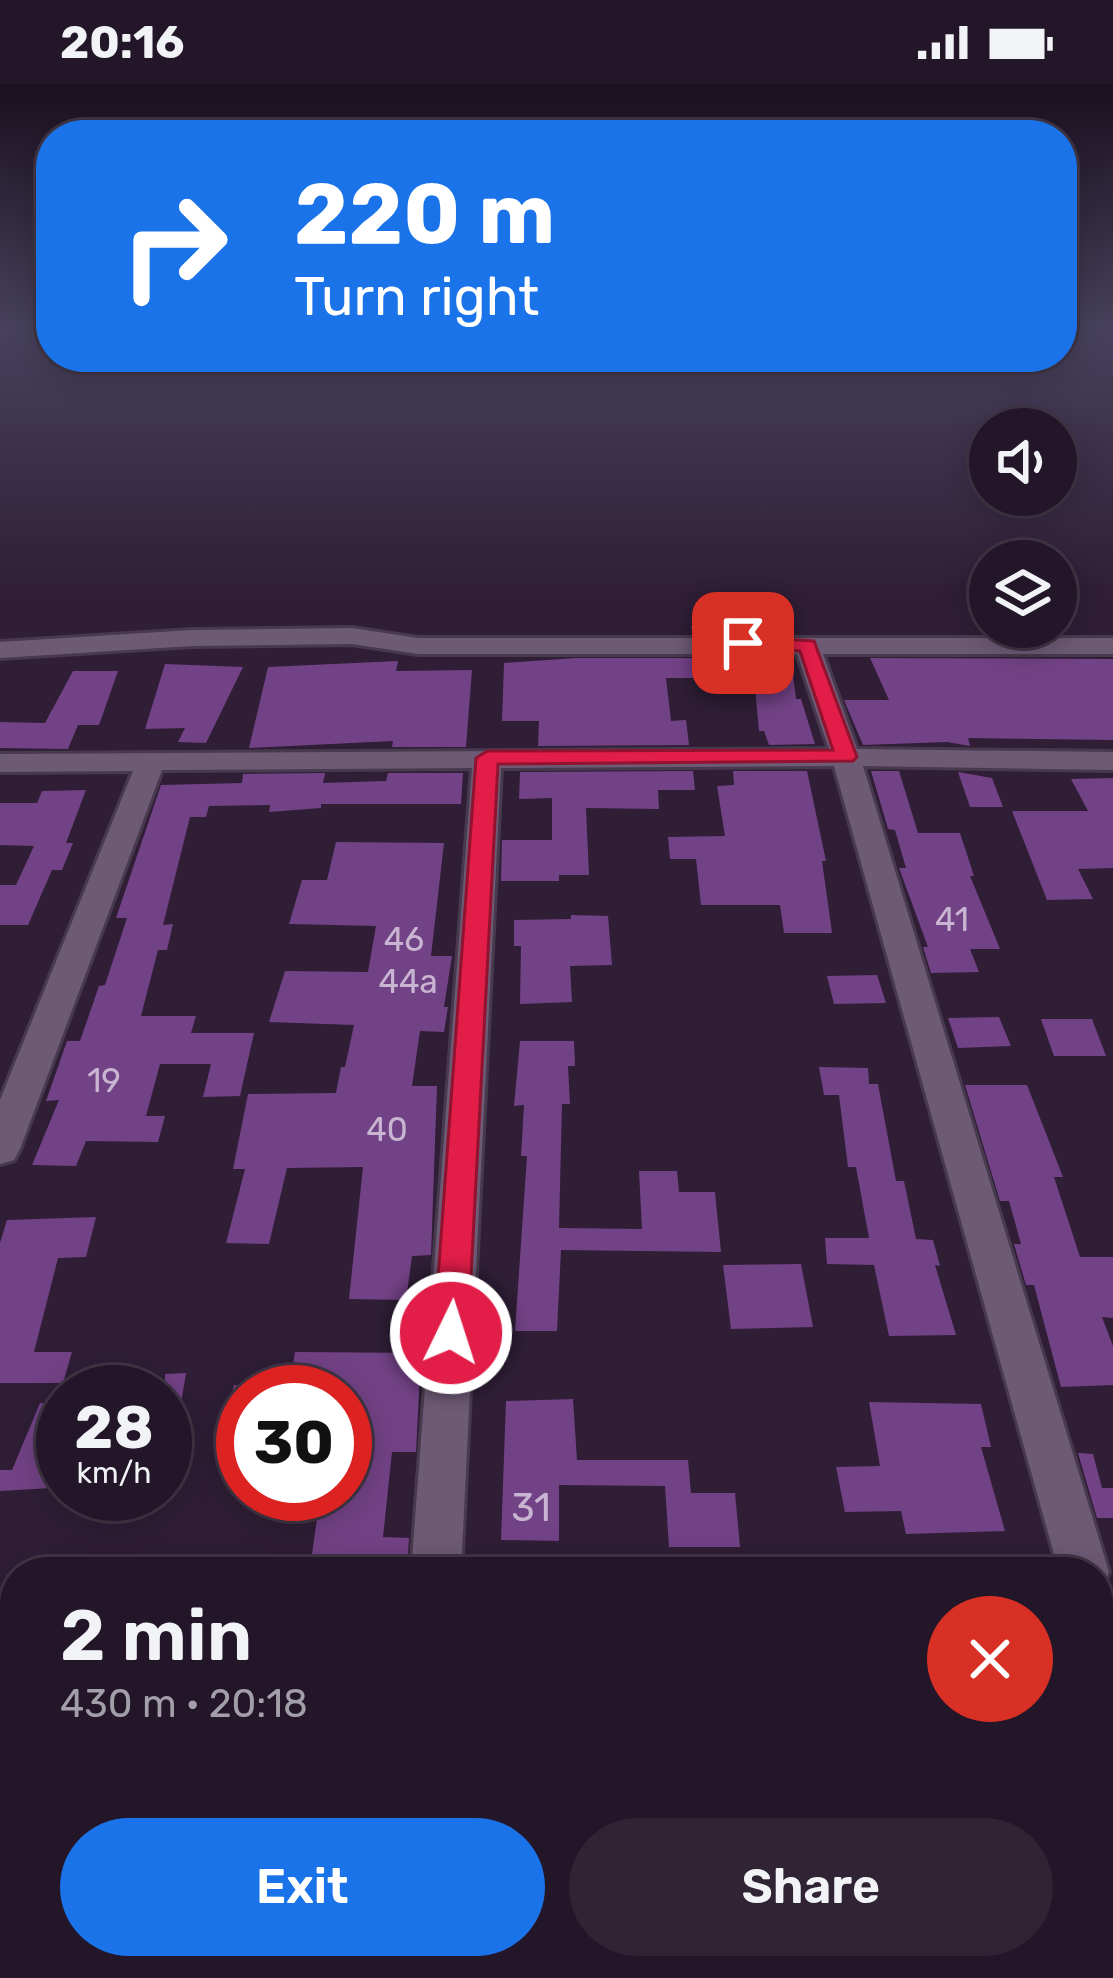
<!DOCTYPE html>
<html lang="en">
<head>
<meta charset="utf-8">
<style>
  :root { --surface:#231628; --page:#2f2334; --text:#f1f3f6; --muted:#a39fa8; --line:#403545; --accent:#1a73e8 }
  body { margin:0; font-family:Rubik,sans-serif; background:var(--page); color:var(--text); height:100vh; display:flex; flex-direction:column; font-size:45px; white-space:nowrap }
  * { box-sizing:border-box; margin:0 }
  p { font-size:39px; color:var(--muted) }
  .icon { flex:none; width:66px; height:66px; fill:none; stroke:currentColor; stroke-width:2; stroke-linecap:round; stroke-linejoin:round }
  .map { position:relative; flex:1; overflow:hidden }
  .drawer { position:absolute; left:0px; top:1473px; width:1113px; height:423px; display:flex; flex-direction:column; background:var(--surface); border-radius:48px 48px 0 0; box-shadow:0 6px 30px #0003,0 0 0 3px var(--line) }
  .drawer>* { flex:none }
  .banner { position:absolute; left:36px; top:36px; width:1041px; height:252px; border-radius:48px; box-shadow:0 6px 30px #0003,0 0 0 3px var(--line); background:#1a73e8; color:#fff; overflow:hidden }
  .controls { position:absolute; left:969px; top:324px; display:grid; gap:24px }
  .controls a { display:grid; place-items:center; width:108px; height:108px; border-radius:50%; background:var(--surface); box-shadow:0 6px 30px #0003,0 0 0 3px var(--line); font-size:60px }
  .speed { position:absolute; left:36px; top:1281px; display:flex; gap:24px; font-size:60px; font-weight:700; text-align:center }
  .speed>* { display:grid; place-content:center; width:156px; height:156px; border-radius:50%; background:var(--surface); box-shadow:0 6px 30px #0003,0 0 0 3px var(--line); line-height:1 }
  .speed small { font-size:30px; font-weight:400 }
  .speed .limit { border:18px solid #d22; background:#fff; color:#111 }
  .pin { position:absolute; display:grid; place-items:center; width:102px; height:102px; color:#fff; margin:-51px; border-radius:24px; box-shadow:0 6px 18px #0006 }
  .me { position:absolute; width:132px; margin:-66px; rotate:4deg; stroke-linejoin:round; filter:drop-shadow(0 0 9px #0008) }
  .turn { display:flex; align-items:center; gap:42px; height:252px; padding:0 60px; font-size:54px }
  .turn .icon { width:156px; height:156px; stroke-width:2.5 }
  .turn b { display:block; font-size:84px; line-height:102px }
  .round { display:grid; place-items:center; flex:none; width:126px; height:126px; border-radius:63px; background:var(--page) }
  .overview { display:flex; align-items:center; justify-content:space-between; height:204px; padding:0 60px }
  h1 { font-size:72px; font-weight:600; line-height:90px }
  .action { display:flex; gap:24px; margin-top:auto; padding:24px 60px }
  .action a { flex:1; height:138px; border-radius:72px; background:var(--accent); color:#fff; font-size:48px; font-weight:600; line-height:138px; text-align:center }
  .action a+a { background:var(--page); color:var(--text) }
  .status { display:flex; justify-content:space-between; align-items:center; height:84px; padding:0 60px; background:var(--surface); direction:ltr }
  .status svg { height:33px; fill:currentColor }
  .map>svg:first-child { display:block }
  .building { fill:#724286 }
  .lines { fill:none; stroke-linecap:round; stroke-linejoin:round }
  .minor-casing { stroke:#483a4e; stroke-width:6 }
  .minor { fill:#6d5a75; fill-rule:evenodd }
  .route { fill:#e11d48; stroke:#92132f; stroke-width:3 }
  .labels { text-anchor:middle; stroke-width:12; stroke-linejoin:round; paint-order:stroke }
  .number-label { font-size:33px; fill:#c9b5d2 }
  .near-number-label { font-size:39px; fill:#c9b5d2 }
</style>
</head>
<body>
<div class="status"><b>20:16</b><svg viewBox="0 0 49 12"><path d="M0 12V9h3v3zM5 12V6h3v6zM10 12V3h3v9zM15 12V0h3v12zM26 1h20v11H26zM47 4h2v5h-2z"/></svg></div>
<div class="map">
<svg width="1113" height="1894" viewBox="0 0 1113 1894">
  <rect width="100%" height="100%" fill="#2f1e36"/>
  <!-- building -->
  <g class="building">
    <path d="M745 540 787 541 788 550H693L691 542Z"/>
    <path d="M576 574H791L796 615H801L815 660 769 661 764 647H759L753 581 718 580V594H666L671 637 686 636 689 661 538 662 539 637H502L504 579Z"/>
    <path d="M870 574 1113 575V656L968 654 970 662 947 658 863 661 844 616H889Z"/>
    <path d="M398 577 396 587 472 586 466 663H392L393 657 249 664 268 583Z"/>
    <path d="M165 580 243 583 206 659 178 658 185 644 145 645Z"/>
    <path d="M73 587H118L99 641H78L68 665 0 664V638L45 639Z"/>
    <path d="M693 687 695 706H658L659 725 586 724 589 791H559V797H501L502 756H552V714L519 715 520 688Z"/>
    <path d="M733 687H807L826 777H822L832 849H784L780 821H701L696 775H670L668 753 725 752 717 702 734 701Z"/>
    <path d="M871 687H899L918 749H960L974 792H970L1000 865H970L979 888 931 889 923 863H928L899 784H906L895 746 888 745Z"/>
    <path d="M958 688 992 694 1003 723H970Z"/>
    <path d="M325 689 323 699 386 697 388 689H463L461 720H321V724L269 728 270 721 209 722 206 733H190L163 841 173 840 167 866H158L141 932H196L191 949H254L240 1012 203 1013 211 980H160L146 1032H165L158 1058 86 1057 76 1082 32 1081 59 1016 46 1017 67 957H80L99 902 105 901 127 834H116L161 701 242 699 243 690Z"/>
    <path d="M1113 694V784L1078 785 1093 815 1047 816 1012 727H1088L1071 695Z"/>
    <path d="M86 706 66 759H73L62 786H52L28 841H0V801H16L34 762 0 761V719H37L42 707Z"/>
    <path d="M336 758 444 759 431 872H452L444 923H448L444 948 420 947 412 1002H437L431 1171 412 1172 406 1216 349 1215 363 1083 287 1084 269 1160 226 1159 245 1085H233L248 1010 336 1009 341 983H345L354 941 269 938 285 887 368 888 376 842 289 840 302 796H327Z"/>
    <path d="M571 831 608 832 612 881 570 882 572 918 520 920 521 862H514V836L571 835Z"/>
    <path d="M877 891 886 919 834 920 827 892Z"/>
    <path d="M999 933 1011 962 958 964 948 934Z"/>
    <path d="M1041 935H1092L1106 972H1054Z"/>
    <path d="M520 957H574L575 982H568L570 1020H562L559 1144 642 1145 639 1087H677L679 1108H715L721 1168 561 1166 557 1247H515L527 1072H521L524 1021 514 1022Z"/>
    <path d="M819 983 868 984 869 1000H878L896 1097H904L916 1155 933 1156 940 1182 935 1181 956 1251 889 1252 874 1181 827 1180 825 1154H869L856 1083H848L839 1011H824Z"/>
    <path d="M965 1001H1027L1063 1093H1054L1080 1173H1113V1234L1102 1233 1113 1262V1301L1061 1303 1034 1201H1026L1014 1160H1021L1009 1117H1000Z"/>
    <path d="M96 1133 86 1173 58 1174 34 1268H72L63 1299H0V1159L7 1136Z"/>
    <path d="M801 1180 813 1243 731 1245 723 1181Z"/>
    <path d="M295 1268 421 1269 416 1368H392L383 1453 409 1454 407 1486 310 1484 319 1421H326L328 1410H345V1308H289Z"/>
    <path d="M186 1289 176 1349 165 1348V1290Z"/>
    <path d="M234 1301 243 1302V1366L220 1365Z"/>
    <path d="M573 1315 577 1376H688L691 1409H735L740 1463H669L665 1402 559 1401V1457L501 1456 506 1317Z"/>
    <path d="M869 1318 981 1320 991 1363H981L1005 1447 906 1450 901 1427 845 1428 836 1383 880 1382Z"/>
    <path d="M40 1319 63 1320V1352L51 1404 0 1407V1386H12Z"/>
    <path d="M1078 1369 1093 1370 1102 1404H1113V1434H1097Z"/>
  </g>
  <g class="lines">
    <!-- minor casing -->
    <g class="minor-casing">
      <g id="minor">
        <path d="M352 544 418 554H1113V570H823L857 665 1113 668V686L863 682 1109 1488 1102 1506 1098 1508V1488H1059L834 682 501 684 461 1488H411L472 684 162 686 20 1065 14 1076 0 1080V1016L133 687 0 688V670L829 665 797 570H418L352 560 192 562 0 574V558L192 546Z"/>
        <path d="M1098 1509 1113 1515V1613L1098 1606Z"/>
        <path d="M0 1831H15V1881L37 1883 0 1891Z"/>
        <path d="M237 1881H299L300 1894H238Z"/>
        <path d="M609 1881H853L858 1894H615Z"/>
      </g>
    </g>
    <!-- minor -->
    <use href="#minor" class="minor"/>
  </g>
  <!-- sky -->
  <linearGradient id="sky" x2="0" y2="1"><stop stop-color="#1a101e"/><stop offset="0.48" stop-color="#47415d"/><stop offset="1" stop-color="#47415d" stop-opacity="0"/></linearGradient>
  <rect width="1113" height="511" fill="url(#sky)"/>
  <!-- route -->
  <path class="route" d="M743 553 814 557 857 673 853 677 498 680 468 1249 463 1259 451 1263 439 1259 434 1249 476 674 487 667 833 666 800 567 736 563 733 559Z"/>
  <g class="labels">
    <!-- number labels -->
    <g class="number-label">
      <text x="952" y="847">41</text>
      <text x="404" y="867">46</text>
      <text x="408" y="909">44а</text>
      <text x="104" y="1008">19</text>
      <text x="387" y="1057">40</text>
    </g>
    <!-- near-number labels -->
    <g class="near-number-label">
      <text x="531" y="1437">31</text>
    </g>
  </g>
</svg>
<div class="controls">
<a><svg class="icon" aria-label="sound" viewBox="0 0 24 24"><path d="M4 9h4l5-4v14l-5-4H4zM17 9q2 3 0 6"/></svg></a>
<a><svg class="icon" aria-label="layers" viewBox="0 0 24 24"><path d="M12 4l9 5-9 5-9-5zM3 14l9 5 9-5"/></svg></a>
</div>
<div class="speed"><div>28<small>km/h</small></div><div class="limit">30</div></div>
<div class="pin" style="left:743px;top:559px;background:#d93025"><svg class="icon" aria-label="arrive" viewBox="0 0 24 24"><path d="M6 21V4h12l-3 4 3 4H6"/></svg></div>
<svg class="me" style="left:451px;top:1249px" viewBox="-20 -20 40 40"><circle r="17" fill="#e11d48" stroke="#fff" stroke-width="3"/><path d="M0-11L8 9 0 5-8 9z" fill="#fff"/></svg>
<div class="banner">
<div class="turn"><svg class="icon" aria-label="right" viewBox="0 0 24 24"><path d="M7 20v-9h11M14 6l5 5-5 5"/></svg><div><b>220 m</b>Turn right</div></div>
</div>
<section class="drawer">
<div class="overview"><div><h1>2 min</h1><p>430 m · 20:18</p></div><a class="round" style="background:#d93025;color:#fff"><svg class="icon" aria-label="close" viewBox="0 0 24 24"><path d="M6 6l12 12M18 6L6 18"/></svg></a></div>
<div class="action"><a>Exit</a><a>Share</a></div>
</section>
</div>
</body>
</html>
